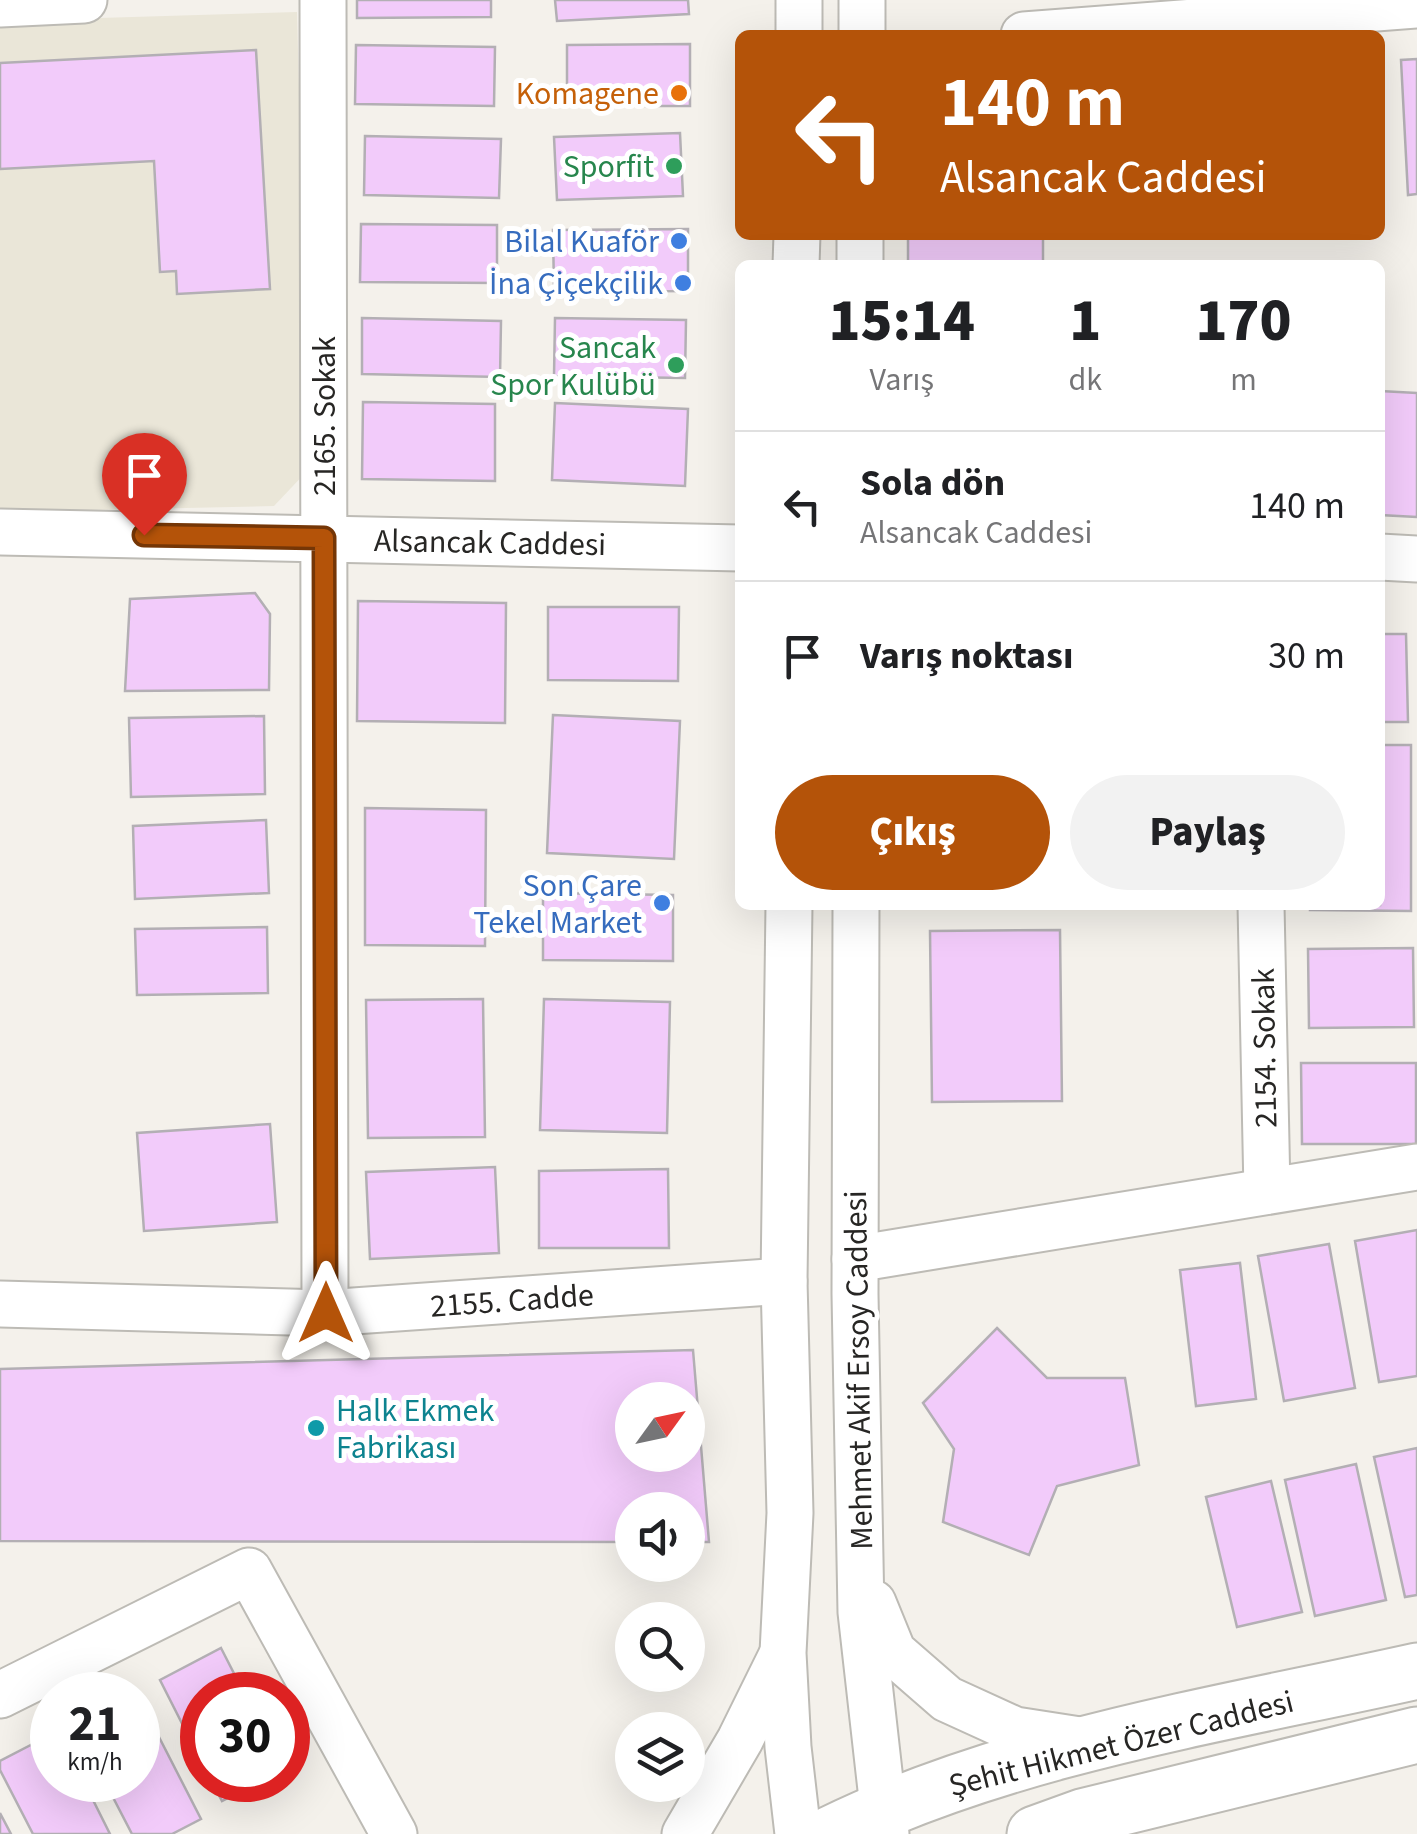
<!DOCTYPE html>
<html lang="tr">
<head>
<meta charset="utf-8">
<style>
  :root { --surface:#fff; --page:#f2f2f2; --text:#202124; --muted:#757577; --line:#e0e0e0; --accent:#b45309 }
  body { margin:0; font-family:"Source Sans 3",sans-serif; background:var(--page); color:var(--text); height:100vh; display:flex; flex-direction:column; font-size:38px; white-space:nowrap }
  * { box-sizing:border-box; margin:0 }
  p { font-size:32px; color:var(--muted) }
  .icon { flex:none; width:55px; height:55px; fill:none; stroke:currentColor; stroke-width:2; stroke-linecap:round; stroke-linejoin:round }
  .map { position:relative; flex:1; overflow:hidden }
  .drawer { position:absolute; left:735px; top:260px; width:650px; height:650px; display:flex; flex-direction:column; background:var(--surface); border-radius:15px; box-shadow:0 10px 40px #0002 }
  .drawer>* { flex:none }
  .top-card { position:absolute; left:735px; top:30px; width:650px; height:210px; border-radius:15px; box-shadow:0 10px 40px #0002; background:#b45309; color:#fff; overflow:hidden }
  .needle { width:65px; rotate:57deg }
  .tools { position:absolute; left:615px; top:1382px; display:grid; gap:20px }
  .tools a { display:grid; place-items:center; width:90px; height:90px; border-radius:50%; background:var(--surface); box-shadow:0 10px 40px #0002; font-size:50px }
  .speed { position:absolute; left:30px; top:1672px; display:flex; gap:20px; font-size:50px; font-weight:700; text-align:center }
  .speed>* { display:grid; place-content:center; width:130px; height:130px; border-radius:50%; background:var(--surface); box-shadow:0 10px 40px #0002; line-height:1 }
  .speed small { font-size:25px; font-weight:400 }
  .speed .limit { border:15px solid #d22; background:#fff; color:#111 }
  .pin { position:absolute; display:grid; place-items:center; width:85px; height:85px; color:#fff; margin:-102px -42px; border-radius:50% 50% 50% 0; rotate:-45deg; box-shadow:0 0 10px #0007 }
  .pin .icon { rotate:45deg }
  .me { position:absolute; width:110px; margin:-55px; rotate:0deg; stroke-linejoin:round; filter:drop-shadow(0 0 8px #0008) }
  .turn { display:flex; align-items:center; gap:35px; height:210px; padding:0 40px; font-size:45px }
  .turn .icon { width:130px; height:130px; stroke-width:2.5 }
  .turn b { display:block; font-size:70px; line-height:85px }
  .eta { display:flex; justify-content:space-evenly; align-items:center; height:170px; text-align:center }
  .eta b { font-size:60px; font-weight:800; line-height:70px }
  .action { display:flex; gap:20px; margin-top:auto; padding:20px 40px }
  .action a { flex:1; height:115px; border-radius:60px; background:var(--accent); color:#fff; font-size:40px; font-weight:800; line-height:115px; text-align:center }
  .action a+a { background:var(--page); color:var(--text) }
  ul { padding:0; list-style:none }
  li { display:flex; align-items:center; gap:30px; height:150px; padding:0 40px; border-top:2px solid var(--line) }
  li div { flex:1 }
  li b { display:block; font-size:38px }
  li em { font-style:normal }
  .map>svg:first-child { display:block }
  .built { fill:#eae6d8 }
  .building { fill:#f2cbfa; stroke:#b3afb4; stroke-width:2.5; fill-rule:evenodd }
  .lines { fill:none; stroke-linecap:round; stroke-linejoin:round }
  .minor-casing { stroke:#bdbbb5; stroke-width:49 }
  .major-casing { stroke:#bdbbb5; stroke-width:59 }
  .minor { stroke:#fff; stroke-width:45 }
  .major { stroke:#fff; stroke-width:55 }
  .route-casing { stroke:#753606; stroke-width:25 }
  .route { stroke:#b45309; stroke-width:18 }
  .food-dot { fill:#e8710a; stroke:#fff; stroke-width:4 }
  .leisure-dot { fill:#2e9e5b; stroke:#fff; stroke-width:4 }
  .shop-dot { fill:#3f7fe0; stroke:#fff; stroke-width:4 }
  .culture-dot { fill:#0f9aa8; stroke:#fff; stroke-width:4 }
  .labels { text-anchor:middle; stroke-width:10; stroke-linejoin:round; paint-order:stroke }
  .food-label { font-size:32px; fill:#c56008; stroke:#fff; text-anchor:end }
  .leisure-label { font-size:32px; fill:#27864d; stroke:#fff; text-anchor:end }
  .shop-label { font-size:32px; fill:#366cbe; stroke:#fff; text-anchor:end }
  .street-label { font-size:32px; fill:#272624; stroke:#fff }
  .culture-label { font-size:32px; fill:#0d838f; stroke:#fff; text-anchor:start }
</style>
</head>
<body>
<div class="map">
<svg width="1417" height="1834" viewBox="0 0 1417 1834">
  <rect width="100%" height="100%" fill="#f4f1eb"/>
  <!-- built -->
  <path class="built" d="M297 12 309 469 274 506 0 512V21Z"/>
  <!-- building -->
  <g class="building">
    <path d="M357 0H491V17L357 18Z"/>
    <path d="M555 0H688L689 14 557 21Z"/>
    <path d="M690 44V106H567V45Z"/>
    <path d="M356 45 495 47 494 106 355 104Z"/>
    <path d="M256 50 270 289 177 294 176 271 160 272 154 161 0 169V63Z"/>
    <path d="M1417 59V194L1408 195 1401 60Z"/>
    <path d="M680 133 683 196 557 200 554 137Z"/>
    <path d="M365 136 501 139 499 198 364 195Z"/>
    <path d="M361 224 497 225V283L360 282Z"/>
    <path d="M688 229V291L554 292 553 230Z"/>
    <rect x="908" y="235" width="135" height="30"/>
    <path d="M362 318 501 321 500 377 362 374Z"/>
    <path d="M555 318 686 320 685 378 554 376Z"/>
    <path d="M1380 391 1417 393V517L1380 515Z"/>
    <path d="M363 402 495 404V481L362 479Z"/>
    <path d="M555 403 688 409 685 486 552 480Z"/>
    <path d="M255 593 270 614 269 690 125 691 130 599Z"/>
    <path d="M358 601 506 603 505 723 357 721Z"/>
    <path d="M548 607H679L678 681 548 680Z"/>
    <path d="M1380 634H1406L1408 722H1380Z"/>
    <path d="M553 715 680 721 674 859 547 853Z"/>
    <path d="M264 716 265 794 131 797 129 718Z"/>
    <path d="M1380 745H1411V911L1310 910V905H1380Z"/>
    <path d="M365 808 486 810 485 946 365 945Z"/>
    <path d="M266 820 269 893 135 899 133 826Z"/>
    <path d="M543 893 673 895V961L543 960Z"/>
    <path d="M267 927 268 993 137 995 135 929Z"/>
    <path d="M1060 930 1062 1101 932 1102 930 931Z"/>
    <path d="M1413 948 1414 1027 1309 1028 1308 949Z"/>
    <path d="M483 999 485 1137 368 1138 366 1000Z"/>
    <path d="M544 999 670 1002 667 1133 540 1130Z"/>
    <path d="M1301 1063H1416V1144H1302Z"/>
    <path d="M270 1124 277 1222 144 1231 137 1133Z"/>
    <path d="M495 1167 499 1253 370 1259 366 1172Z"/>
    <path d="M668 1169 669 1248H539V1171Z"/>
    <path d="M1417 1230V1376L1379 1382 1355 1241Z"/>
    <path d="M1329 1244 1355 1388 1284 1401 1258 1256Z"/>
    <path d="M1240 1263 1256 1399 1196 1406 1180 1270Z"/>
    <path d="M997 1328 1047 1378H1125L1139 1465 1057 1486 1029 1555 943 1522 954 1449 923 1403Z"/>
    <path d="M693 1350 709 1542H688V1510H632V1542L0 1541V1369ZM632 1400H688V1455H632Z"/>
    <path d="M1417 1448V1595L1405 1597 1374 1457Z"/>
    <path d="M1356 1464 1386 1600 1315 1616 1285 1480Z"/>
    <path d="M1271 1481 1302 1612 1237 1627 1206 1497Z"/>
    <path d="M221 1648 245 1695H202V1763L160 1680Z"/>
    <path d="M139 1698 201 1819 172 1834H132L104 1780H138Z"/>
    <path d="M52 1734V1780H83L110 1834H33L0 1770V1761Z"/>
    <path d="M211 1780H263L222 1801Z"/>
    <path d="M0 1813 11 1834H0Z"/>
  </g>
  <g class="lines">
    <!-- minor casing -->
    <g class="minor-casing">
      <g id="minor">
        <path d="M323 0 325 1313"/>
        <path d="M862 0V35"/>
        <path d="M0 4 84 0"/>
        <path d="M799 35V0"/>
        <path d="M1024 35 1417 5"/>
        <path d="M796 265 797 235"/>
        <path d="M860 265V235"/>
        <path d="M0 532 740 548"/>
        <path d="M1380 557 1417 559"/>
        <path d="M789 905 784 1281 790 1513 783 1653 788 1747 798 1834"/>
        <path d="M856 905 855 1294 861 1612 886 1834"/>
        <path d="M1261 905 1267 1191"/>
        <path d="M855 1259 1417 1167"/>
        <path d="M0 1304 325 1313 784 1281"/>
        <path d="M873 1603 893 1652 947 1699 1015 1730 1086 1741"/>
        <path d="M0 1695 249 1571 394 1834"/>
        <path d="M685 1834 740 1740 782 1655"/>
      </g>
    </g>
    <!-- major casing -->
    <g class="major-casing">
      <g id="major">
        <path d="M831 1834C1008 1747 1224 1714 1417 1671"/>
        <path d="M1035 1834 1082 1817 1417 1735"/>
      </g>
    </g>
    <!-- minor -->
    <use href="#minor" class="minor"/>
    <!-- major -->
    <use href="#major" class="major"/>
  </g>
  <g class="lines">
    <!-- route casing -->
    <g class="route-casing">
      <path id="route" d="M144 535 324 538 326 1313"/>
    </g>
    <!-- route -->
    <use href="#route" class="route"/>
  </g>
  <!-- markers -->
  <circle class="food-dot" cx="679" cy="93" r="10"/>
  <g class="leisure-dot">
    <circle cx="674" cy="166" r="10"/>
    <circle cx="676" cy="365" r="10"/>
  </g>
  <g class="shop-dot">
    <circle cx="679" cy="241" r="10"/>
    <circle cx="683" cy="283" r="10"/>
    <circle cx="662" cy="903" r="10"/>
  </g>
  <circle class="culture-dot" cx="316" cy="1428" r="10"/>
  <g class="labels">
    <!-- food labels -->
    <g class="food-label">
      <text x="659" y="104">Komagene</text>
    </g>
    <!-- leisure labels -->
    <g class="leisure-label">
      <text x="654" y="177">Sporfit</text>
      <text x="656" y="358">Sancak<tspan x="656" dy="37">Spor Kulübü</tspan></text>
    </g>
    <!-- shop labels -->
    <g class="shop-label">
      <text x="659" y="252">Bilal Kuaför</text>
      <text x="663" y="294">İna Çiçekçilik</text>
      <text x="642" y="896">Son Çare<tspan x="642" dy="37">Tekel Market</tspan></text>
    </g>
    <!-- street labels -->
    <g class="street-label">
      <text transform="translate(324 416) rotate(-90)" y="11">2165. Sokak</text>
      <text transform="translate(490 542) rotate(1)" y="11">Alsancak Caddesi</text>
      <text transform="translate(1264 1048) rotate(-91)" y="11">2154. Sokak</text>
      <text transform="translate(512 1300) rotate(-4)" y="11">2155. Cadde</text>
      <text transform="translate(858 1370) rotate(-91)" y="11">Mehmet Akif Ersoy Caddesi</text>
      <text transform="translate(1121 1743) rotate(-14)" y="11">Şehit Hikmet Özer Caddesi</text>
    </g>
    <!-- culture labels -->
    <g class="culture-label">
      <text x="336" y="1421">Halk Ekmek<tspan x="336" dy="37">Fabrikası</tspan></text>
    </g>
  </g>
</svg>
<div class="tools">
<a><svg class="needle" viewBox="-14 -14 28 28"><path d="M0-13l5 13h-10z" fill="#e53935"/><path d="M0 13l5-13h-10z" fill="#757577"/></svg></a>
<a><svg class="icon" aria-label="sound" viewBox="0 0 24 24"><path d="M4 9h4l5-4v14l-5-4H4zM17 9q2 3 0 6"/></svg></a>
<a><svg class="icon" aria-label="search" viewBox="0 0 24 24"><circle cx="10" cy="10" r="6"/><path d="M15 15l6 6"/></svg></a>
<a><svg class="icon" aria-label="layers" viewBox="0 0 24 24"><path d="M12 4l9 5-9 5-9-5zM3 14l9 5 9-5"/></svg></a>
</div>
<div class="speed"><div>21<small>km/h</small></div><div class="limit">30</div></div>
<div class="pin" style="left:144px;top:535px;background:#d93025"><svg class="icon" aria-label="arrive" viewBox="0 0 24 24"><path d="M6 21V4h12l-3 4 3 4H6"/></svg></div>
<svg class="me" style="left:326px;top:1313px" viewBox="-20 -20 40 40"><path d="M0-17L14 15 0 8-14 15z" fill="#b45309" stroke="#fff" stroke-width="4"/></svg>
<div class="top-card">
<div class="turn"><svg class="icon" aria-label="left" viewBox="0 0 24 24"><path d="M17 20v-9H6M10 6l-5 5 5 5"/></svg><div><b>140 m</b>Alsancak Caddesi</div></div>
</div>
<section class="drawer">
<div class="eta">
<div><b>15:14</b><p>Varış</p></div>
<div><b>1</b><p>dk</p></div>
<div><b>170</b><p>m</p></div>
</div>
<ul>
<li><svg class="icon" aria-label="left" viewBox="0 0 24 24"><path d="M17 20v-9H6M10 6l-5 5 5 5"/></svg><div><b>Sola dön</b><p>Alsancak Caddesi</p></div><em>140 m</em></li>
<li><svg class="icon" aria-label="arrive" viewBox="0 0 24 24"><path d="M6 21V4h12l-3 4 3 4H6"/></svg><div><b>Varış noktası</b></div><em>30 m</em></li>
</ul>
<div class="action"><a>Çıkış</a><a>Paylaş</a></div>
</section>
</div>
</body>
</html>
